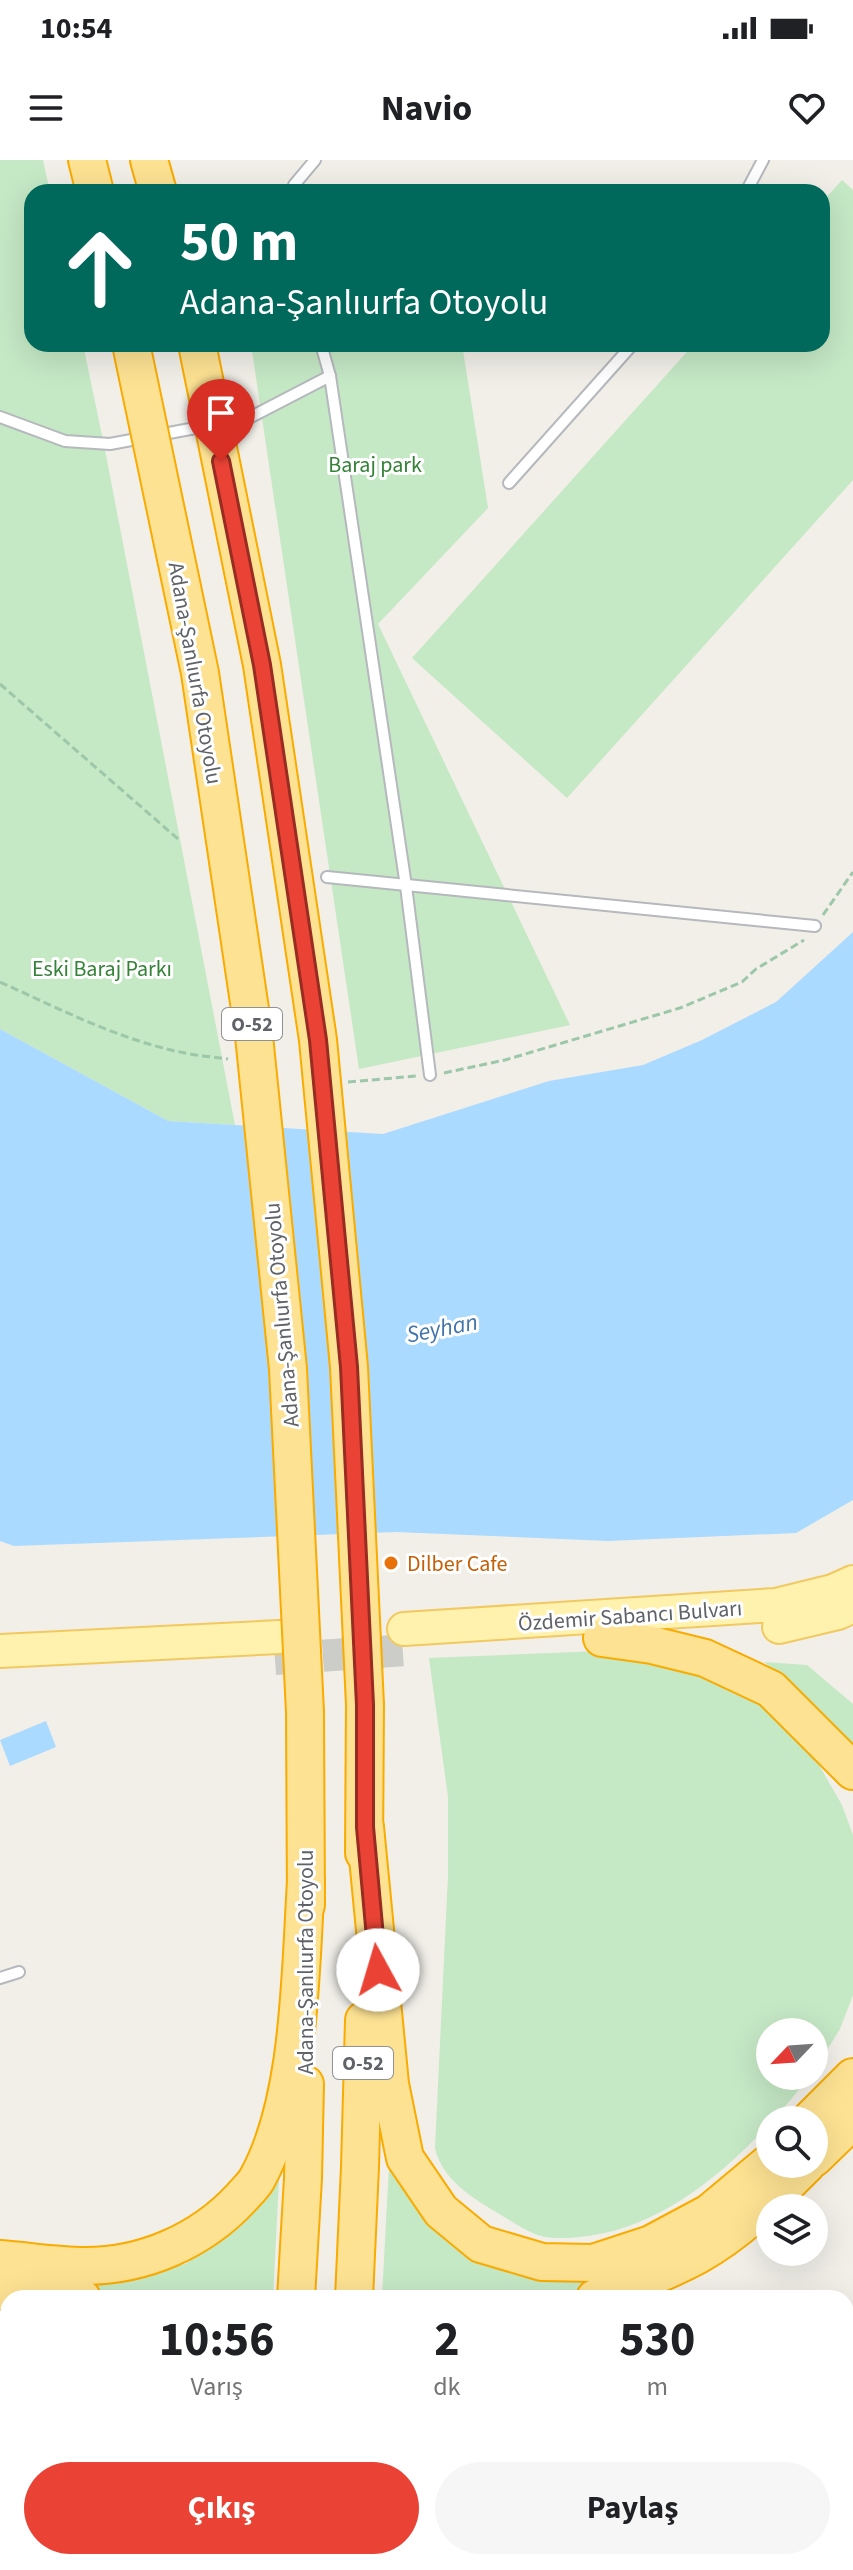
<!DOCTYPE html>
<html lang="tr">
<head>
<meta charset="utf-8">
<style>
  :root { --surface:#fff; --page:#f6f6f6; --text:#202124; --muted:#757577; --accent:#ea4335 }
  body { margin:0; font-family:"Source Sans 3",sans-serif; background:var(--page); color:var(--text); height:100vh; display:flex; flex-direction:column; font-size:30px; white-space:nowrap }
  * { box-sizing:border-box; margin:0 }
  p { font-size:26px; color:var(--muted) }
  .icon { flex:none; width:44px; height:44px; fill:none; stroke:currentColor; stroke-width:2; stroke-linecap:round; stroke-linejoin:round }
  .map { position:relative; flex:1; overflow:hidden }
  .side { position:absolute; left:0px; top:2130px; width:854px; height:280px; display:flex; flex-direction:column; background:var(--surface); border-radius:24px 24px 0 0; box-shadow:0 8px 32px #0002 }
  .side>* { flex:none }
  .guide { position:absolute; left:24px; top:24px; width:806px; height:168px; border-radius:24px; box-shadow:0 8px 32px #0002; background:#00695c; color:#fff; overflow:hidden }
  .needle { width:52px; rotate:245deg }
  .tools { position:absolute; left:756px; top:1858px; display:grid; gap:16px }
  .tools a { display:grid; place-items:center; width:72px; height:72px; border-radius:50%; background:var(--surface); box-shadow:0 8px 32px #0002; font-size:40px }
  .pin { position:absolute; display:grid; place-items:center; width:68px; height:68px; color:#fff; margin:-82px -34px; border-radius:50% 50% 50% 0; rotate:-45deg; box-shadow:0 0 8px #0007 }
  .pin .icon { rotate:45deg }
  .me { position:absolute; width:88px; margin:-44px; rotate:354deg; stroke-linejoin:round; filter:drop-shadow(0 0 6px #0008) }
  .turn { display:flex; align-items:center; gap:28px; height:168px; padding:0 24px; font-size:36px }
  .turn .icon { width:104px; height:104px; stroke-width:2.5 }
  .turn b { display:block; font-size:56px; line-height:68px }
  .eta { display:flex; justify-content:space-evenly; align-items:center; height:136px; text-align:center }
  .eta b { font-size:48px; font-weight:700; line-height:56px }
  .action { display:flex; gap:16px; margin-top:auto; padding:16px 24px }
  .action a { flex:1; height:92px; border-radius:48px; background:var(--accent); color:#fff; font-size:32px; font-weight:700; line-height:92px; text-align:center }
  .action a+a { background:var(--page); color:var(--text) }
  .status { display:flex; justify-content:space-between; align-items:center; height:56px; padding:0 40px; background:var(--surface); direction:ltr }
  .status svg { height:22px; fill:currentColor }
  header { display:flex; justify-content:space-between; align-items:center; height:104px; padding:0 24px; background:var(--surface); font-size:36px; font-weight:700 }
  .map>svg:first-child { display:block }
  .green { fill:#c5e8c5 }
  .water { fill:#aadaff }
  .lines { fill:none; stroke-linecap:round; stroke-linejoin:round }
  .primary-tunnel { stroke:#ccccc8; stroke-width:32; stroke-dasharray:32 16; stroke-linecap:butt }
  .service-casing { stroke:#b5b8bc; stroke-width:14 }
  .pedestrian-casing { stroke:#b5b8bc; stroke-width:18 }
  .secondary-casing { stroke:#b6babf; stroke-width:32 }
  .primary-casing { stroke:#f2c960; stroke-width:36 }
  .motorway-casing { stroke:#f9ab00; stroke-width:40 }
  .path { stroke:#9cc7a9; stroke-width:3; stroke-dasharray:8 4; stroke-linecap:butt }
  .service { stroke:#fff; stroke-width:10 }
  .pedestrian { stroke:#fff; stroke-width:14 }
  .secondary { stroke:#fff; stroke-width:28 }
  .primary { stroke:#fff2af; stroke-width:32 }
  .motorway { stroke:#fde293; stroke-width:36 }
  .motorway-bridge-casing { stroke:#f9ab00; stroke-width:40; stroke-linecap:butt }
  .motorway-bridge { stroke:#fde293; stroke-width:36 }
  .route-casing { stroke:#982c22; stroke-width:20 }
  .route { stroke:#ea4335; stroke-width:14 }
  .food-dot { fill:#e8710a; stroke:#fff; stroke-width:3 }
  .labels { text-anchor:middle; stroke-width:6; stroke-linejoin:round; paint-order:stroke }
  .shield { fill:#fff; stroke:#8f9295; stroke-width:2 }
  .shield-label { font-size:20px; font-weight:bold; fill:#5f6368 }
  .park-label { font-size:22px; fill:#348238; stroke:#fff }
  .street-label { font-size:22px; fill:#5f6368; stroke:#fff }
  .food-label { font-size:22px; fill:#c56008; stroke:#fff; text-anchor:start }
  .water-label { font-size:24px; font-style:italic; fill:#4174aa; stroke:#fff }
</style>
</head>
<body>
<div class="status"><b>10:54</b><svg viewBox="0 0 49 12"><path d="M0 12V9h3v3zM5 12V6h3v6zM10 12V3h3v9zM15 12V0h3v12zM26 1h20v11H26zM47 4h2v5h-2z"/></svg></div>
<header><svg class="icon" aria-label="menu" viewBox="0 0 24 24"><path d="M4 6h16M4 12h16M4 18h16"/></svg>Navio<svg class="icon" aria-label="heart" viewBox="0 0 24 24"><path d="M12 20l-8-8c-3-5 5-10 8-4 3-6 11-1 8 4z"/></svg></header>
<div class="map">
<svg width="853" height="2410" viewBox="0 0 853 2410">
  <rect width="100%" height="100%" fill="#f1efe8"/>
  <!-- green -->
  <g class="green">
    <path d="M0 0H43L50 32H32V184H83L105 290 235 965 168 961 0 869Z"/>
    <path d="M842 20 853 30V320L567 638 412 498 694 184H822V42Z"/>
    <path d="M251 184H462L488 348 378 464 570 865 359 909Z"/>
    <path d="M599 1491 637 1495 725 1523 756 1541 787 1565 819 1605 842 1645 853 1675V1835L840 1869 814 1911V1872H770V1916H810C756 1984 680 2064 588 2076 575 2078 558 2079 545 2077 527 2073 512 2061 496 2052 471 2037 442 2019 435 1988L448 1716V1637L429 1498Z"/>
    <path d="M764 1502 807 1505 853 1544V1589L828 1558Z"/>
    <path d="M280 2000 273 2138H125L115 2135 55 2128 117 2120 185 2104 238 2067Z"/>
    <path d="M389 2006 452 2077 648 2109 553 2138H382Z"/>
    <path d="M387 2402H531L524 2410H386Z"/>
  </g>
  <!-- water -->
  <g class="water">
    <path d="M853 772V1340L796 1373 608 1381 396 1372 14 1386 0 1381V869L168 961 383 974 549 921 643 905 702 880 776 842Z"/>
    <path d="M46 1561 56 1587 10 1606 0 1580Z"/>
  </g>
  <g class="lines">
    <!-- primary-tunnel -->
    <path class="primary-tunnel" d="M275 1499 406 1490"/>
    <!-- service casing -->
    <g class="service-casing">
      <g id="service">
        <path d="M293 32 294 25 315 0"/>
        <path d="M746 32 763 0"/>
        <path d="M321 184 330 216 406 726 430 915"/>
        <path d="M0 257 65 281 110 284 249 258 330 216"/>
        <path d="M509 323 633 184"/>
        <path d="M327 717 815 766"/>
        <path d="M0 1818 19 1812"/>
      </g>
    </g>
    <!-- pedestrian casing -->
    <g class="pedestrian-casing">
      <path id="pedestrian" d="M436 2410 437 2402"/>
    </g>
    <!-- secondary casing -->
    <g class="secondary-casing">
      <g id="secondary">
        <path d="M846 2191 853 2189"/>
        <path d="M634 2410 642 2402"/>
      </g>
    </g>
    <!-- primary casing -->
    <g class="primary-casing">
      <g id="primary">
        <path d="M779 1467 838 1453 853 1446"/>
        <path d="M404 1469 776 1445 833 1431 853 1422"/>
        <path d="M0 1491 279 1477"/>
      </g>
    </g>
    <!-- motorway casing -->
    <g class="motorway-casing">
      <g id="motorway">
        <path d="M87 0 95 32"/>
        <path d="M149 0 158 32"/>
        <path d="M602 1478 652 1485 705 1498 771 1529 853 1611"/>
        <path d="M305 1552 306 1745"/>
        <path d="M365 1667 390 1924 405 1998 441 2051 481 2084 542 2102 593 2103 651 2084 709 2053 770 2002"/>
        <path d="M364 1693 365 1545"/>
        <path d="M810 1960 853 1917"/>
        <path d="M814 1998 853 1960"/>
        <path d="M0 2099C28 2101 57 2106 85 2106 144 2106 201 2081 241 2038 246 2032 253 2026 257 2019 301 1940 300 1812 306 1722"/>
        <path d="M0 2131 82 2138"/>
        <path d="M296 2138 303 2018 305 1924"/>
        <path d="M354 2138 360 2007 364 1860"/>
        <path d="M595 2138C630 2126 665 2113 698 2095 739 2072 774 2037 807 2004"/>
        <path d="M269 2410 270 2402"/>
        <path d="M336 2410 337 2402"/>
        <path d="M363 2410 364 2402"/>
        <path d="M542 2410 549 2402"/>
      </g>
    </g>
    <!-- path -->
    <g class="path">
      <path d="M0 524 178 679"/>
      <path d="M823 755 853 712"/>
      <path d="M0 822C60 849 119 880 185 893 199 896 214 897 228 899"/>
      <path d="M444 913 505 900 680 848 742 822 756 809 804 780"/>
      <path d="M348 922 416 916"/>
    </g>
    <!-- service -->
    <use href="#service" class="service"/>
    <!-- pedestrian -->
    <use href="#pedestrian" class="pedestrian"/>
    <!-- secondary -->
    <use href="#secondary" class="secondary"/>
    <!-- primary -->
    <use href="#primary" class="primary"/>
    <!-- motorway -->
    <use href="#motorway" class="motorway"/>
    <!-- motorway-bridge casing -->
    <g class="motorway-bridge-casing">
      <g id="motorway-bridge">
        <path d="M131 184 200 513 254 876 288 1209 305 1552"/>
        <path d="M197 184 262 505 318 880 349 1207 365 1545"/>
      </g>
    </g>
    <!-- motorway-bridge -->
    <use href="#motorway-bridge" class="motorway-bridge"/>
  </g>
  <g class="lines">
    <!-- route casing -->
    <g class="route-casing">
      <path id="route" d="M221 301 262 505 318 880 349 1207 365 1545V1667L378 1810"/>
    </g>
    <!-- route -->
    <use href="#route" class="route"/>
  </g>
  <!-- markers -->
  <circle class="food-dot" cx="391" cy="1403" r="8"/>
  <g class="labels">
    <!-- shield labels -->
    <g class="shield">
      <rect x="222" y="848" width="60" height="32" rx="6"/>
      <rect x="333" y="1887" width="60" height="32" rx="6"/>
    </g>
    <g class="shield-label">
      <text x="252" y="871">O-52</text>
      <text x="363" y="1910">O-52</text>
    </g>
    <!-- park labels -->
    <g class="park-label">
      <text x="375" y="312">Baraj park</text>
      <text x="102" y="816">Eski Baraj Parkı</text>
    </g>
    <!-- street labels -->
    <g class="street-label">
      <text transform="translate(196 513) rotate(80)" y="8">Adana-Şanlıurfa Otoyolu</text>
      <text transform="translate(281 1155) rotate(-95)" y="8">Adana-Şanlıurfa Otoyolu</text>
      <text transform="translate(630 1455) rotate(-4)" y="8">Özdemir Sabancı Bulvarı</text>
      <text transform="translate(305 1802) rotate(-90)" y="8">Adana-Şanlıurfa Otoyolu</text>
    </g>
    <!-- food labels -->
    <g class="food-label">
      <text x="407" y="1411">Dilber Cafe</text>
    </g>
    <!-- water labels -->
    <g class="water-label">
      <text transform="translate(442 1168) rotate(-11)" y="8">Seyhan</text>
    </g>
  </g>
</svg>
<div class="tools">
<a><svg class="needle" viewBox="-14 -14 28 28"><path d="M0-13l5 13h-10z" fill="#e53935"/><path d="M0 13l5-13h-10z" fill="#757577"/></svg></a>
<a><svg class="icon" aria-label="search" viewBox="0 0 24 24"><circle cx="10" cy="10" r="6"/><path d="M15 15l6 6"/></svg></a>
<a><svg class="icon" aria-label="layers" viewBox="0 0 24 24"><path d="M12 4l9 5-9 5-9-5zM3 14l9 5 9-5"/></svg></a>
</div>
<div class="pin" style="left:221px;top:301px;background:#d93025"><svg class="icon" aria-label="arrive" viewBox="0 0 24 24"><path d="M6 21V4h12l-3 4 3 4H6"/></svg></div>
<svg class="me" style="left:378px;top:1810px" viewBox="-20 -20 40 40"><circle r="19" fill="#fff"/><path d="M0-13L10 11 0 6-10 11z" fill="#ea4335"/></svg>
<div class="guide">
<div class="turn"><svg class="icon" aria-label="ahead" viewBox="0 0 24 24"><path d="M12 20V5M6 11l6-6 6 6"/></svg><div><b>50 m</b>Adana-Şanlıurfa Otoyolu</div></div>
</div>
<section class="side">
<div class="eta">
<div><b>10:56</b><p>Varış</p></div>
<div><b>2</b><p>dk</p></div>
<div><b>530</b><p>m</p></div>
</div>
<div class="action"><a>Çıkış</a><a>Paylaş</a></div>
</section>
</div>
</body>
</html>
